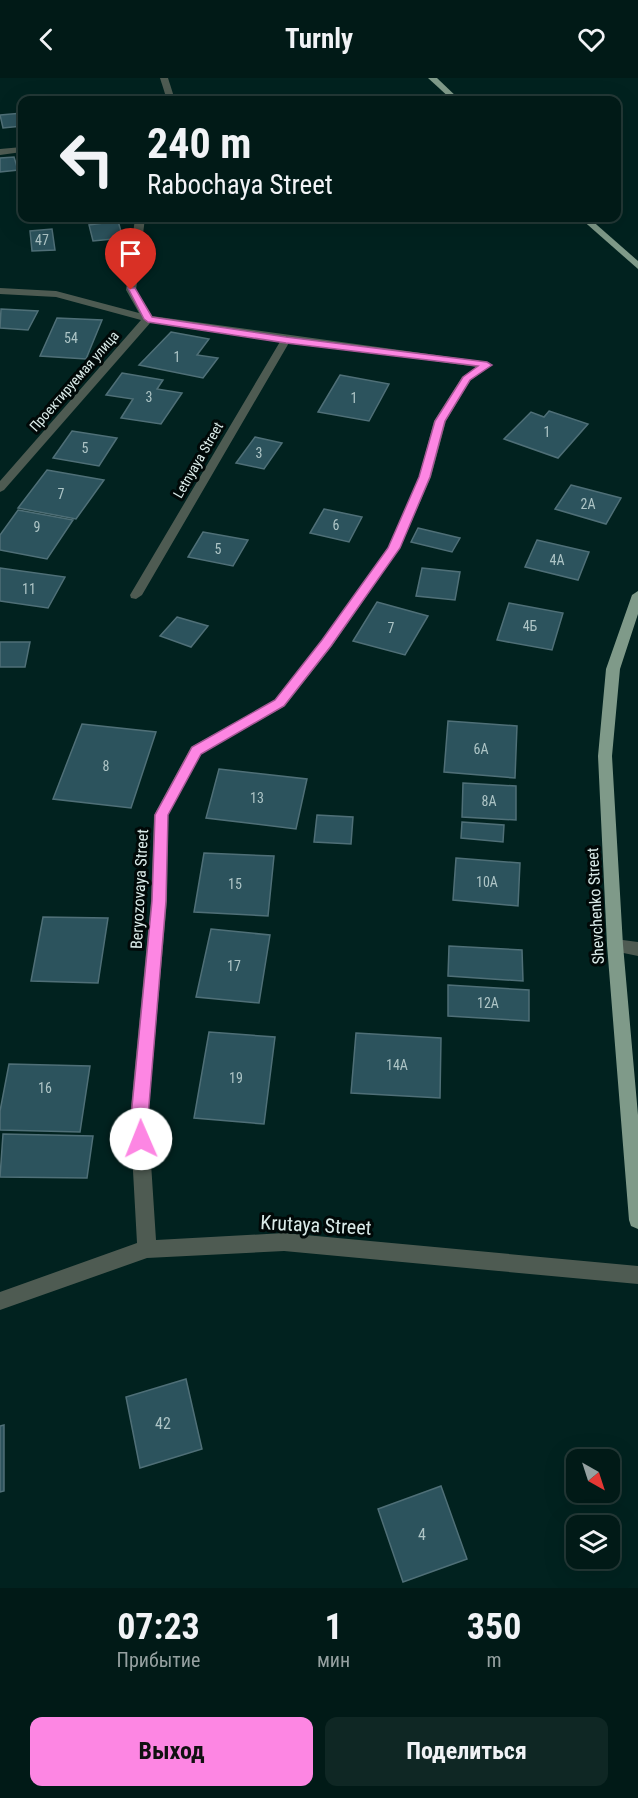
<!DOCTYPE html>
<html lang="ru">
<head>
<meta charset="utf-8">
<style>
  :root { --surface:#011a17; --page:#0f2724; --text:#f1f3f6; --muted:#96a1a1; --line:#233836; --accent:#fd86e3 }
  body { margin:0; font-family:"Roboto Condensed",sans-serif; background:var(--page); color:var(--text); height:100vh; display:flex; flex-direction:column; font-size:22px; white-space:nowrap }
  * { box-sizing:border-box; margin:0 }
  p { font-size:20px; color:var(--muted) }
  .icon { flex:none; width:33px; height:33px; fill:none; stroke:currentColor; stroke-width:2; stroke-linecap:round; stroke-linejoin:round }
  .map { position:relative; height:1510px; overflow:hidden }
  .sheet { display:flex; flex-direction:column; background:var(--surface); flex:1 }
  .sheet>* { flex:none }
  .top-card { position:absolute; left:18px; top:18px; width:603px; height:126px; border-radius:12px; box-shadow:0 6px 24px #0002,0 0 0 2px var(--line); background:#011a17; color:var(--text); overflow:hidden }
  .needle { width:39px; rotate:141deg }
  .buttons { position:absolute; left:566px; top:1371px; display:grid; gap:12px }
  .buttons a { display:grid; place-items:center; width:54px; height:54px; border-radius:12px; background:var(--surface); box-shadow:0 6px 24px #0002,0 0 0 2px var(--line); font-size:30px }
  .pin { position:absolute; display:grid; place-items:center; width:51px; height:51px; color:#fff; margin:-62px -26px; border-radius:50% 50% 50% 0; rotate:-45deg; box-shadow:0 0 6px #0007 }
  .pin .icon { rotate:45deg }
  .me { position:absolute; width:66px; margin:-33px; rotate:359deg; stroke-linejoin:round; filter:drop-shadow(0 0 4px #0008) }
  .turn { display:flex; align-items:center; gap:21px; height:126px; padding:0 30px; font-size:27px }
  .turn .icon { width:78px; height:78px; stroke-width:2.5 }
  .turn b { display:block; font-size:42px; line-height:51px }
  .eta { display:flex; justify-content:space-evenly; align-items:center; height:102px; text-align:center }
  .eta b { font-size:36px; font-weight:700; line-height:42px }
  .button { display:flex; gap:12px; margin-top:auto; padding:12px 30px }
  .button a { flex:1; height:69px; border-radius:12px; background:var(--accent); color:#111; font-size:24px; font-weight:700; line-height:69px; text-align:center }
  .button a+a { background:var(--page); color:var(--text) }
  header { display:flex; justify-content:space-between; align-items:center; height:78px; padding:0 30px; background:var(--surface); font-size:27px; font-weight:700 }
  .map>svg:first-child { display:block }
  .building { fill:#2c535d; stroke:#4f6f77; stroke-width:1.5 }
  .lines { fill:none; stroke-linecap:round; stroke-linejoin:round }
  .minor { fill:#4e5b52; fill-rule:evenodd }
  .major { fill:#7f9a89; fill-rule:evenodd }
  .route { fill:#fd86e3; stroke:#a45794; stroke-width:1.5 }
  .labels { text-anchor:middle; stroke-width:6; stroke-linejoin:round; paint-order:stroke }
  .number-label { font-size:14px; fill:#aec5c6 }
  .far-street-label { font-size:14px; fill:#daebe9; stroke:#010908 }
  .street-label { font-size:16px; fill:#daebe9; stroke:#010908 }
  .near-number-label { font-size:16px; fill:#aec5c6 }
  .near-street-label { font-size:20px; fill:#daebe9; stroke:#010908 }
</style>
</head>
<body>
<header><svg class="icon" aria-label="back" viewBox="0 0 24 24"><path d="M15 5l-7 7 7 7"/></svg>Turnly<svg class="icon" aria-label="heart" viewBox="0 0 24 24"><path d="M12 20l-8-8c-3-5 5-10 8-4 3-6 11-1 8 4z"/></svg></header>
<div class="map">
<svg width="638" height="1510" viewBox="0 0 638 1510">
  <rect width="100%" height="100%" fill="#01221f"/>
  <!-- building -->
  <g class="building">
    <path d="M22 35V48L3 50 0 37Z"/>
    <path d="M14 79 18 92 0 94V80Z"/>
    <path d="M118 143 123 160 93 163 89 147Z"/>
    <path d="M52 151 55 172 32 173 30 153Z"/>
    <path d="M1 231 38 233 28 252 0 250Z"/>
    <path d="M57 240 102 242 86 281 40 278Z"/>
    <path d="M171 254 209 261 197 277 218 280 203 300 139 287Z"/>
    <path d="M122 295 163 302 157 311 182 315 161 346 121 340 133 321 106 317Z"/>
    <path d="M340 297 389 306 369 343 318 334Z"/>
    <path d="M549 333 588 346 558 380 504 361 531 334 544 339Z"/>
    <path d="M72 353 117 360 99 388 53 380Z"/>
    <path d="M255 359 282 365 264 391 236 385Z"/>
    <path d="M47 392 104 402 76 441 18 430Z"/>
    <path d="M571 407 621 420 606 446 555 431Z"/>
    <path d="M324 431 362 439 349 464 310 455Z"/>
    <path d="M18 432 73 442 47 481 0 472V457Z"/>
    <path d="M418 450 460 460 452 474 411 464Z"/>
    <path d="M203 454 248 462 233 488 188 479Z"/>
    <path d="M537 462 589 474 578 502 525 489Z"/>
    <path d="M0 490 65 499 48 530 0 523Z"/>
    <path d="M422 490 460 494 455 522 416 518Z"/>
    <path d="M377 524 428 538 405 577 353 563Z"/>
    <path d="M509 525 563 535 552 572 497 562Z"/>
    <path d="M177 539 208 548 191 569 160 558Z"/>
    <path d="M0 564H30L25 589H0Z"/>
    <path d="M448 643 517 648 515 700 444 694Z"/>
    <path d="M82 646 156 654 131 730 53 721Z"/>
    <path d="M219 691 307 701 296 751 206 740Z"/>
    <path d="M463 705 516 708V742L462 739Z"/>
    <path d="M317 737 353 739 351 766 314 764Z"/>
    <path d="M462 744 504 747 503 764 461 760Z"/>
    <path d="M204 775 274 778 268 838 194 834Z"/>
    <path d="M456 780 520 785 518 828 453 822Z"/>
    <path d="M43 839 108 840 98 905 31 903Z"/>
    <path d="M211 851 270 857 259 925 196 919Z"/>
    <path d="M449 868 522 872 523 903 448 898Z"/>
    <path d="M448 907 529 912V943L448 938Z"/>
    <path d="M209 954 275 959 264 1046 194 1040Z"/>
    <path d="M356 955 441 960 440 1020 351 1015Z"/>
    <path d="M9 986 90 988 80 1054 0 1052V1033Z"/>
    <path d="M3 1056 93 1058 87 1100 0 1099Z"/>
    <path d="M186 1301 202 1371 140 1390 126 1319Z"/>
    <path d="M4 1347V1413L0 1414V1348Z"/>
    <path d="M441 1408 467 1481 403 1504 378 1431Z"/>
  </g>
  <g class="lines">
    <!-- minor -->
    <g class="minor">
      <path d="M160 0H168L175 22H167Z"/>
      <path d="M22 69V74L0 77V71Z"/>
      <path d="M135 140H145L136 212 152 238 487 284 492 287 470 303 446 343 431 399 400 470 332 568 285 628 201 676 168 737 167 823 148 1039 156 1162 284 1155 638 1188V1206L284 1173 147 1180 0 1232V1214L137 1165 130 1039 151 823 154 737 191 669 275 622 322 562 388 470 419 399 434 343 462 299 477 289 290 263 142 517 136 521 131 520 130 517 281 262 151 244 4 412 0 414V403L141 242 56 219 0 216V210L56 213 139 235 126 212Z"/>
      <path d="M615 861 638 864V878L609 872 607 867 609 862Z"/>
    </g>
    <!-- major -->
    <g class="major">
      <path d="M428 0H437L460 22H452Z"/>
      <path d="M580 140H589L638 183V191Z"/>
      <path d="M638 513V536L620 591 612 678 623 867 638 1037V1151L631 1148 629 1142 607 867 598 678 606 591 632 517Z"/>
    </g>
  </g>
  <!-- route -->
  <path class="route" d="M128 210H135L152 239 286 259 487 284 492 287 470 302 445 343 430 399 400 470 331 568 284 628 201 676 168 737 166 823 148 1039 149 1061 146 1066 141 1068 135 1066 131 1039 152 823 155 737 192 669 275 622 322 562 388 470 419 399 435 343 463 299 478 288 286 265 148 244 144 241Z"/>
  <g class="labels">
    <!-- number labels -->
    <g class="number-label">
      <text x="42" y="167">47</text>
      <text x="71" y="265">54</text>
      <text x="177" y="284">1</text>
      <text x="149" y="324">3</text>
      <text x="354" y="325">1</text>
      <text x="547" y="359">1</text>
      <text x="85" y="375">5</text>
      <text x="259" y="380">3</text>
      <text x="61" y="421">7</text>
      <text x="588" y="431">2А</text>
      <text x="336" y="452">6</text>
      <text x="37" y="454">9</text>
      <text x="218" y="476">5</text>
      <text x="557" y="487">4А</text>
      <text x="29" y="516">11</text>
      <text x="530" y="553">4Б</text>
      <text x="391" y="555">7</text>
      <text x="481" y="676">6А</text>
      <text x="106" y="693">8</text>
      <text x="257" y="725">13</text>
      <text x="489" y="728">8А</text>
      <text x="487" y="809">10А</text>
      <text x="235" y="811">15</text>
      <text x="234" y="893">17</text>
      <text x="488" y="930">12А</text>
      <text x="397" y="992">14А</text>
      <text x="236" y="1005">19</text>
      <text x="45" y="1015">16</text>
    </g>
    <!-- far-street labels -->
    <g class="far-street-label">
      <text transform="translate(74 303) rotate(-49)" y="5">Проектируемая улица</text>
      <text transform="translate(198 382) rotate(-60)" y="5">Letnyaya Street</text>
    </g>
    <!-- street labels -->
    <g class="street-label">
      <text transform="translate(139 811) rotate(-87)" y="6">Beryozovaya Street</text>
      <text transform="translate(595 828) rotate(-93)" y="6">Shevchenko Street</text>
    </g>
    <!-- near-number labels -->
    <g class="near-number-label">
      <text x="163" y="1351">42</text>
      <text x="422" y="1462">4</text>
    </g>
    <!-- near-street labels -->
    <g class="near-street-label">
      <text transform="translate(316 1147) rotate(3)" y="7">Krutaya Street</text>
    </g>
  </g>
</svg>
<div class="buttons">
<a><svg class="needle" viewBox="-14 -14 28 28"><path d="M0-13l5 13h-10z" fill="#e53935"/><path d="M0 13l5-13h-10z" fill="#96a1a1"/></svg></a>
<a><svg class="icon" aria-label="layers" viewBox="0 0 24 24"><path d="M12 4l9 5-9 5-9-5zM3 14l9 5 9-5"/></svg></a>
</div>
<div class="pin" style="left:131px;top:212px;background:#d93025"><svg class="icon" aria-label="arrive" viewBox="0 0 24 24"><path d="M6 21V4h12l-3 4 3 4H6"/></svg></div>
<svg class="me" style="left:141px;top:1061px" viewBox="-20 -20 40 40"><circle r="19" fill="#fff"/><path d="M0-13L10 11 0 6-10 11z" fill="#fd86e3"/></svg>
<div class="top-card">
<div class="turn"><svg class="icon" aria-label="left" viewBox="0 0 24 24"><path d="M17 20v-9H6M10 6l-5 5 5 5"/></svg><div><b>240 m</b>Rabochaya Street</div></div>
</div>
</div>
<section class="sheet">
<div class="eta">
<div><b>07:23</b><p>Прибытие</p></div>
<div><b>1</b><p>мин</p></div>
<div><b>350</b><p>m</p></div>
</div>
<div class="button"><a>Выход</a><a>Поделиться</a></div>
</section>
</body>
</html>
